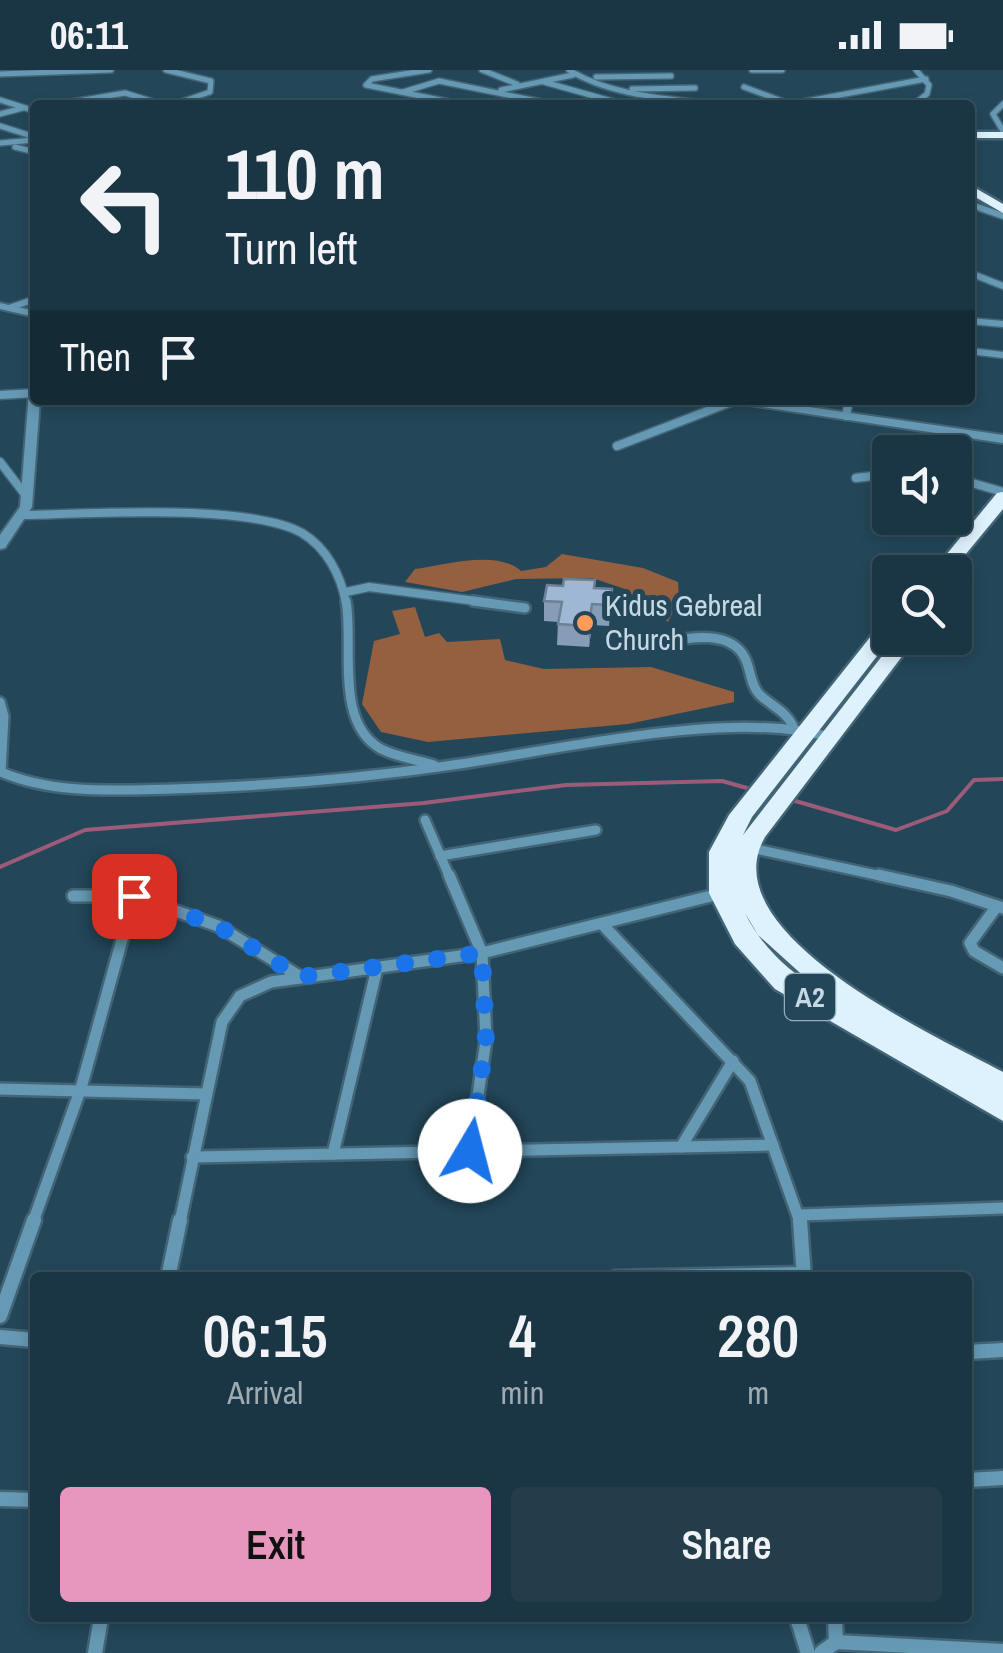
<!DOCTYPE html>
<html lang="en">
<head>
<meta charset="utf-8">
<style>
  :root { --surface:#1a3543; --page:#233d4a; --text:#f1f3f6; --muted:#9fabb2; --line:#38505c; --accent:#e797bd }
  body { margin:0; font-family:"Archivo Narrow",sans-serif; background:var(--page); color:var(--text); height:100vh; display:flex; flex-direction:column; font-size:38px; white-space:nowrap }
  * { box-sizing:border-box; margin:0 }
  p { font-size:32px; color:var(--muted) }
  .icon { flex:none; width:55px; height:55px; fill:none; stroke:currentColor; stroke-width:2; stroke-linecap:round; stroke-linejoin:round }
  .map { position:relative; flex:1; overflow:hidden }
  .sheet { position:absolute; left:30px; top:1202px; width:942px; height:350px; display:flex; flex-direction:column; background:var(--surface); border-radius:10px; box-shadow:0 5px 15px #0003,0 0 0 2px var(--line) }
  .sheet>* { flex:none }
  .guide { position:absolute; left:30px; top:30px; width:945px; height:305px; border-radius:10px; box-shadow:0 5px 15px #0003,0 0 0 2px var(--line); background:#1a3543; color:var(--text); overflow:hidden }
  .fabs { position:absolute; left:872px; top:365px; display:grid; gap:20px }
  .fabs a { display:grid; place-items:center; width:100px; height:100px; border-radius:10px; background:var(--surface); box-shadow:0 5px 15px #0003,0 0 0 2px var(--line); font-size:50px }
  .pin { position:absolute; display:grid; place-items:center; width:85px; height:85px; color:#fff; margin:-42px; border-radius:20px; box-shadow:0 5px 15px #0006 }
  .me { position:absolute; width:110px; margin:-55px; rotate:8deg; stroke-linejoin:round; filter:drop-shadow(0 0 8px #0008) }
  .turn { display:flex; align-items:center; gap:35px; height:210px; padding:0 30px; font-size:45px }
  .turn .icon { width:130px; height:130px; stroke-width:2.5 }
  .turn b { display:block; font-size:70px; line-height:85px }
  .then { display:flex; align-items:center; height:95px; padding:0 30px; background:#0003; gap:20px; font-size:38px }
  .eta { display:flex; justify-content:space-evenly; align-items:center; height:170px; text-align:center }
  .eta b { font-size:60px; font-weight:600; line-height:70px }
  .cta { display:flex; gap:20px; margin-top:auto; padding:20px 30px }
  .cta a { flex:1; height:115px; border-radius:10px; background:var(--accent); color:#111; font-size:40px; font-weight:600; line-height:115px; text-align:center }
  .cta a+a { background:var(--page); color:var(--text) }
  .status { display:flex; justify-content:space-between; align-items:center; height:70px; padding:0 50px; background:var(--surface); direction:ltr }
  .status svg { height:28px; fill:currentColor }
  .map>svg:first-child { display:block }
  .green { fill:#95603f }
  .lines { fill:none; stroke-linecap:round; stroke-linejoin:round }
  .stream { stroke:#9c5c79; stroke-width:4 }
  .minor-far5-casing { stroke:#436475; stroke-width:8 }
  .minor-far4-casing { stroke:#436475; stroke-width:9 }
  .minor-far3-casing { stroke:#436475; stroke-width:11 }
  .minor-far2-casing { stroke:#436475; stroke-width:14 }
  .minor-far1-casing { stroke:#436475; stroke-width:16 }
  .minor-casing { stroke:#436475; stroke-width:19 }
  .tertiary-casing { stroke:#436475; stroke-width:4 }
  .trunk-casing { stroke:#436475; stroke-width:5 }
  .minor-far5 { stroke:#6699b4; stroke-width:5 }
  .minor-far4 { stroke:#6699b4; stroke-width:6 }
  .minor-far3 { stroke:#6699b4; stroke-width:8 }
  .minor-far2 { stroke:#6699b4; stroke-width:9 }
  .minor-far1 { stroke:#6699b4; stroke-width:11 }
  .minor { stroke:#6699b4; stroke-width:14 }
  .tertiary { fill:#6699b4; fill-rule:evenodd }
  .trunk { fill:#def2fd; fill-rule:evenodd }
  .wall { fill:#879db7 }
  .shaded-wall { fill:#6e8095 }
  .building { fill:#9db7d5; stroke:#6e8095; stroke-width:2.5 }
  .route { stroke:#1a73e8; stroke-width:18; stroke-dasharray:0 32.4 }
  .poi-dot { fill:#ff9b5a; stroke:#234759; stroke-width:4 }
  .labels { text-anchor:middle; stroke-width:10; stroke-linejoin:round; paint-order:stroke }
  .shield { fill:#234759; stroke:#94acba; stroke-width:2.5 }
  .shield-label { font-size:28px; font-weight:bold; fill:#c5d8e3 }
  .poi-label { font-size:30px; fill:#c5d8e3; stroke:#234759; text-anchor:start }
</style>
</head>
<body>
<div class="status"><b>06:11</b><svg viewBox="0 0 49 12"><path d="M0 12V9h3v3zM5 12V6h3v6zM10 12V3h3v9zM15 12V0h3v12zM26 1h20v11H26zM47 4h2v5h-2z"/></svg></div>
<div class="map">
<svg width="1003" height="1583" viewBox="0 0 1003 1583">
  <rect width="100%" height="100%" fill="#234759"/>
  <!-- green -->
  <g class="green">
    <path d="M562 484 643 498 678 512 679 530 668 552 625 519 592 508 516 509 462 522 405 512 415 499C445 495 497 479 521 501L546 497Z"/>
    <path d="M415 537 425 567 439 563 447 572 500 569 505 590 544 599 651 597 734 622V632L628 654 428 672 381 662 362 634 374 571 400 564 392 541Z"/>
  </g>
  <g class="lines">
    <!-- stream -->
    <g class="stream">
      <path d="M792 730 896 760 947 741 974 710 1003 709"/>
      <path d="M0 797 85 760 424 733 566 715 722 711 754 720"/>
    </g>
    <!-- minor-far5 casing -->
    <g class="minor-far5-casing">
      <g id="minor-far5">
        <path d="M166 0 211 11 210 22 172 35"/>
        <path d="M429 0 372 9 366 15 465 35"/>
        <path d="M482 0 517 14"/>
        <path d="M569 0C612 27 674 29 723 35"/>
        <path d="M752 0H782"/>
        <path d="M0 4 111 0"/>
        <path d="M596 7 671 6"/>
        <path d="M544 12 626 35"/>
        <path d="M744 17 790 34"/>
        <path d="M632 19 695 18"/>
        <path d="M501 20 573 5"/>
        <path d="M403 22 439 11 557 35"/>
        <path d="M0 30 35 41"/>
        <path d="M1003 34 993 44 1003 61"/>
        <path d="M54 35 125 23 164 35"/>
        <path d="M786 35 926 9"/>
        <path d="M913 35 927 24 929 15 916 0"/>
        <path d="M0 44 23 38"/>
        <path d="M0 56 35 67"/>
        <path d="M0 73 35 70"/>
        <path d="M15 77 35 82"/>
        <path d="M970 134 987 140"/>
      </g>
    </g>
    <!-- minor-far4 casing -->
    <g class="minor-far4-casing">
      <g id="minor-far4">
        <path d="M980 138 1003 146"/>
        <path d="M970 203 1003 216"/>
        <path d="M9 238 35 229"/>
        <path d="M970 251 1003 254"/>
        <path d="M970 281 1003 285"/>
      </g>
    </g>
    <!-- minor-far3 casing -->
    <g class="minor-far3-casing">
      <g id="minor-far3">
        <path d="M0 325 35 323"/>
        <path d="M846 346 849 330"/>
        <path d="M617 376 736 330"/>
        <path d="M0 392 27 427"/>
        <path d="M856 408 890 404"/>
        <path d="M955 408 1003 422"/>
        <path d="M23 445C88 444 249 433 302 463 327 478 341 506 346 533"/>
        <path d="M346 522 369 517 491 533"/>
      </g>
    </g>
    <!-- minor-far2 casing -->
    <g class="minor-far2-casing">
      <g id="minor-far2">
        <path d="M346 531C354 575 334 653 381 679 397 687 417 690 434 695"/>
        <path d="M473 531 525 538"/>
        <path d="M666 572C690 567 731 560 745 588 751 600 750 614 759 624 771 636 785 640 793 656"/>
        <path d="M0 632 4 646 1 702C54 725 116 720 173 719 269 716 365 708 460 694 560 679 735 639 829 667"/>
        <path d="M425 750 450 808"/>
        <path d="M751 778 890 808"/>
        <path d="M440 786 596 760"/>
      </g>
    </g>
    <!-- minor-far1 casing -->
    <g class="minor-far1-casing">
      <g id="minor-far1">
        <path d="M449 805 482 883 486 970 470 1081"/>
        <path d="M879 805 951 821 1003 838"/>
        <path d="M73 826H134L218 856 299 906"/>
        <path d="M997 836 970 873 974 881 1003 898"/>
        <path d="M602 854 750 1011 800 1152"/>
        <path d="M0 1019 205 1024"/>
        <path d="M681 1077 733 991"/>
        <path d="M333 1084 377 898"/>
        <path d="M192 1087 773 1075"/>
        <path d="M800 1145 1003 1138"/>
        <path d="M33 1152 81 1018 134 826"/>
        <path d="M180 1152 222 952 240 926 271 912 482 883 723 823"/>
      </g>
    </g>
    <!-- minor casing -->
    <g class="minor-casing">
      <g id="minor">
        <path d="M800 1150 804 1208"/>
        <path d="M168 1208 180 1150"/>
        <path d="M615 1208 803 1204"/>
        <path d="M0 1246 34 1150"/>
        <path d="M0 1267 35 1270"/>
        <path d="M968 1282 1003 1280"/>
        <path d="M968 1410 1003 1408"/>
        <path d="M0 1429 35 1430"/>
        <path d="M797 1548 808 1583"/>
        <path d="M836 1572 1003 1581"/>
        <path d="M95 1583 101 1548"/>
        <path d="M821 1583 836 1572 835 1548"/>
      </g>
    </g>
    <!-- tertiary casing -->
    <g class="tertiary-casing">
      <g id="tertiary">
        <path d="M0 233 35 241V247L0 239Z"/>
        <path d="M35 319V330H40L32 437 5 478 0 479V465L20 437 29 322Z"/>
        <path d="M730 330H760L1003 365V373L736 333Z"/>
      </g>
    </g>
    <!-- trunk casing -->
    <g class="trunk-casing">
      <g id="trunk">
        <rect x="970" y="62" width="33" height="6"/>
        <path d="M970 115 1003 134V143L970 124Z"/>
        <path d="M1003 422V439L951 502H932L997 423Z"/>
        <path d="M890 549 891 568 752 747 743 765 896 568H916L765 767C709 864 938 967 1003 1002V1051L775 919 735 874 709 823V782L729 745 883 551ZM745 843 758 865 819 920C788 901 761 876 745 843Z"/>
      </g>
    </g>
    <!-- minor-far5 -->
    <use href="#minor-far5" class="minor-far5"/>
    <!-- minor-far4 -->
    <use href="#minor-far4" class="minor-far4"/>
    <!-- minor-far3 -->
    <use href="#minor-far3" class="minor-far3"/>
    <!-- minor-far2 -->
    <use href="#minor-far2" class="minor-far2"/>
    <!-- minor-far1 -->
    <use href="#minor-far1" class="minor-far1"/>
    <!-- minor -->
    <use href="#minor" class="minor"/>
    <!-- tertiary -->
    <use href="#tertiary" class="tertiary"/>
    <!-- trunk -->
    <use href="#trunk" class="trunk"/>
  </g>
  <!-- wall -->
  <path class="wall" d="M594 518 612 519 609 556 592 555 589 577 557 575 558 552 544 551V531Z"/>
  <!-- shaded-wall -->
  <path class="shaded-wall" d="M592 534V555L589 577V556Z"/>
  <!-- building -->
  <path class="building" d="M564 509 595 510 594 518 612 519 610 535 592 534 589 556 558 554 562 532 544 531 547 515 563 516Z"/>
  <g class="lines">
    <!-- route -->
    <path class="route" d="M134 826 218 856 300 907 482 883 486 970 470 1081"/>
  </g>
  <!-- markers -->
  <circle class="poi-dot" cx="585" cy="553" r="10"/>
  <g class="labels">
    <!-- shield labels -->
    <rect class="shield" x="785" y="904" width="50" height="46" rx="8"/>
    <g class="shield-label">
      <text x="810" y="937">A2</text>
    </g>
    <!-- poi labels -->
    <g class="poi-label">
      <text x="605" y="546">Kidus Gebreal<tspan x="605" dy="34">Church</tspan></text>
    </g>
  </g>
</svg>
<div class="fabs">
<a><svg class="icon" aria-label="sound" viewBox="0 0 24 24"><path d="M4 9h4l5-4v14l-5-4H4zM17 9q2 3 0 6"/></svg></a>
<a><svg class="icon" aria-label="search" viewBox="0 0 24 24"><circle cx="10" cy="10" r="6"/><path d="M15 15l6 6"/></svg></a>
</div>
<div class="pin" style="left:134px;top:826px;background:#d93025"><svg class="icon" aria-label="arrive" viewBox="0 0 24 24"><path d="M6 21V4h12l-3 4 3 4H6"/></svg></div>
<svg class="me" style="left:470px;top:1081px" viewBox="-20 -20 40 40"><circle r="19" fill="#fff"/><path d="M0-13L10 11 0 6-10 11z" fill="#1a73e8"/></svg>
<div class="guide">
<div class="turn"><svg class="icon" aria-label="left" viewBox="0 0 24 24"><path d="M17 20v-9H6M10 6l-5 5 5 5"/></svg><div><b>110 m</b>Turn left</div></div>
<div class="then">Then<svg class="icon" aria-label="arrive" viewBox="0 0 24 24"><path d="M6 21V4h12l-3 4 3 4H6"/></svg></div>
</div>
<section class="sheet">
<div class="eta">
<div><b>06:15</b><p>Arrival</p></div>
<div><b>4</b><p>min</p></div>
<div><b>280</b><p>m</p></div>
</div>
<div class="cta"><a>Exit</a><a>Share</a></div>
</section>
</div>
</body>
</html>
